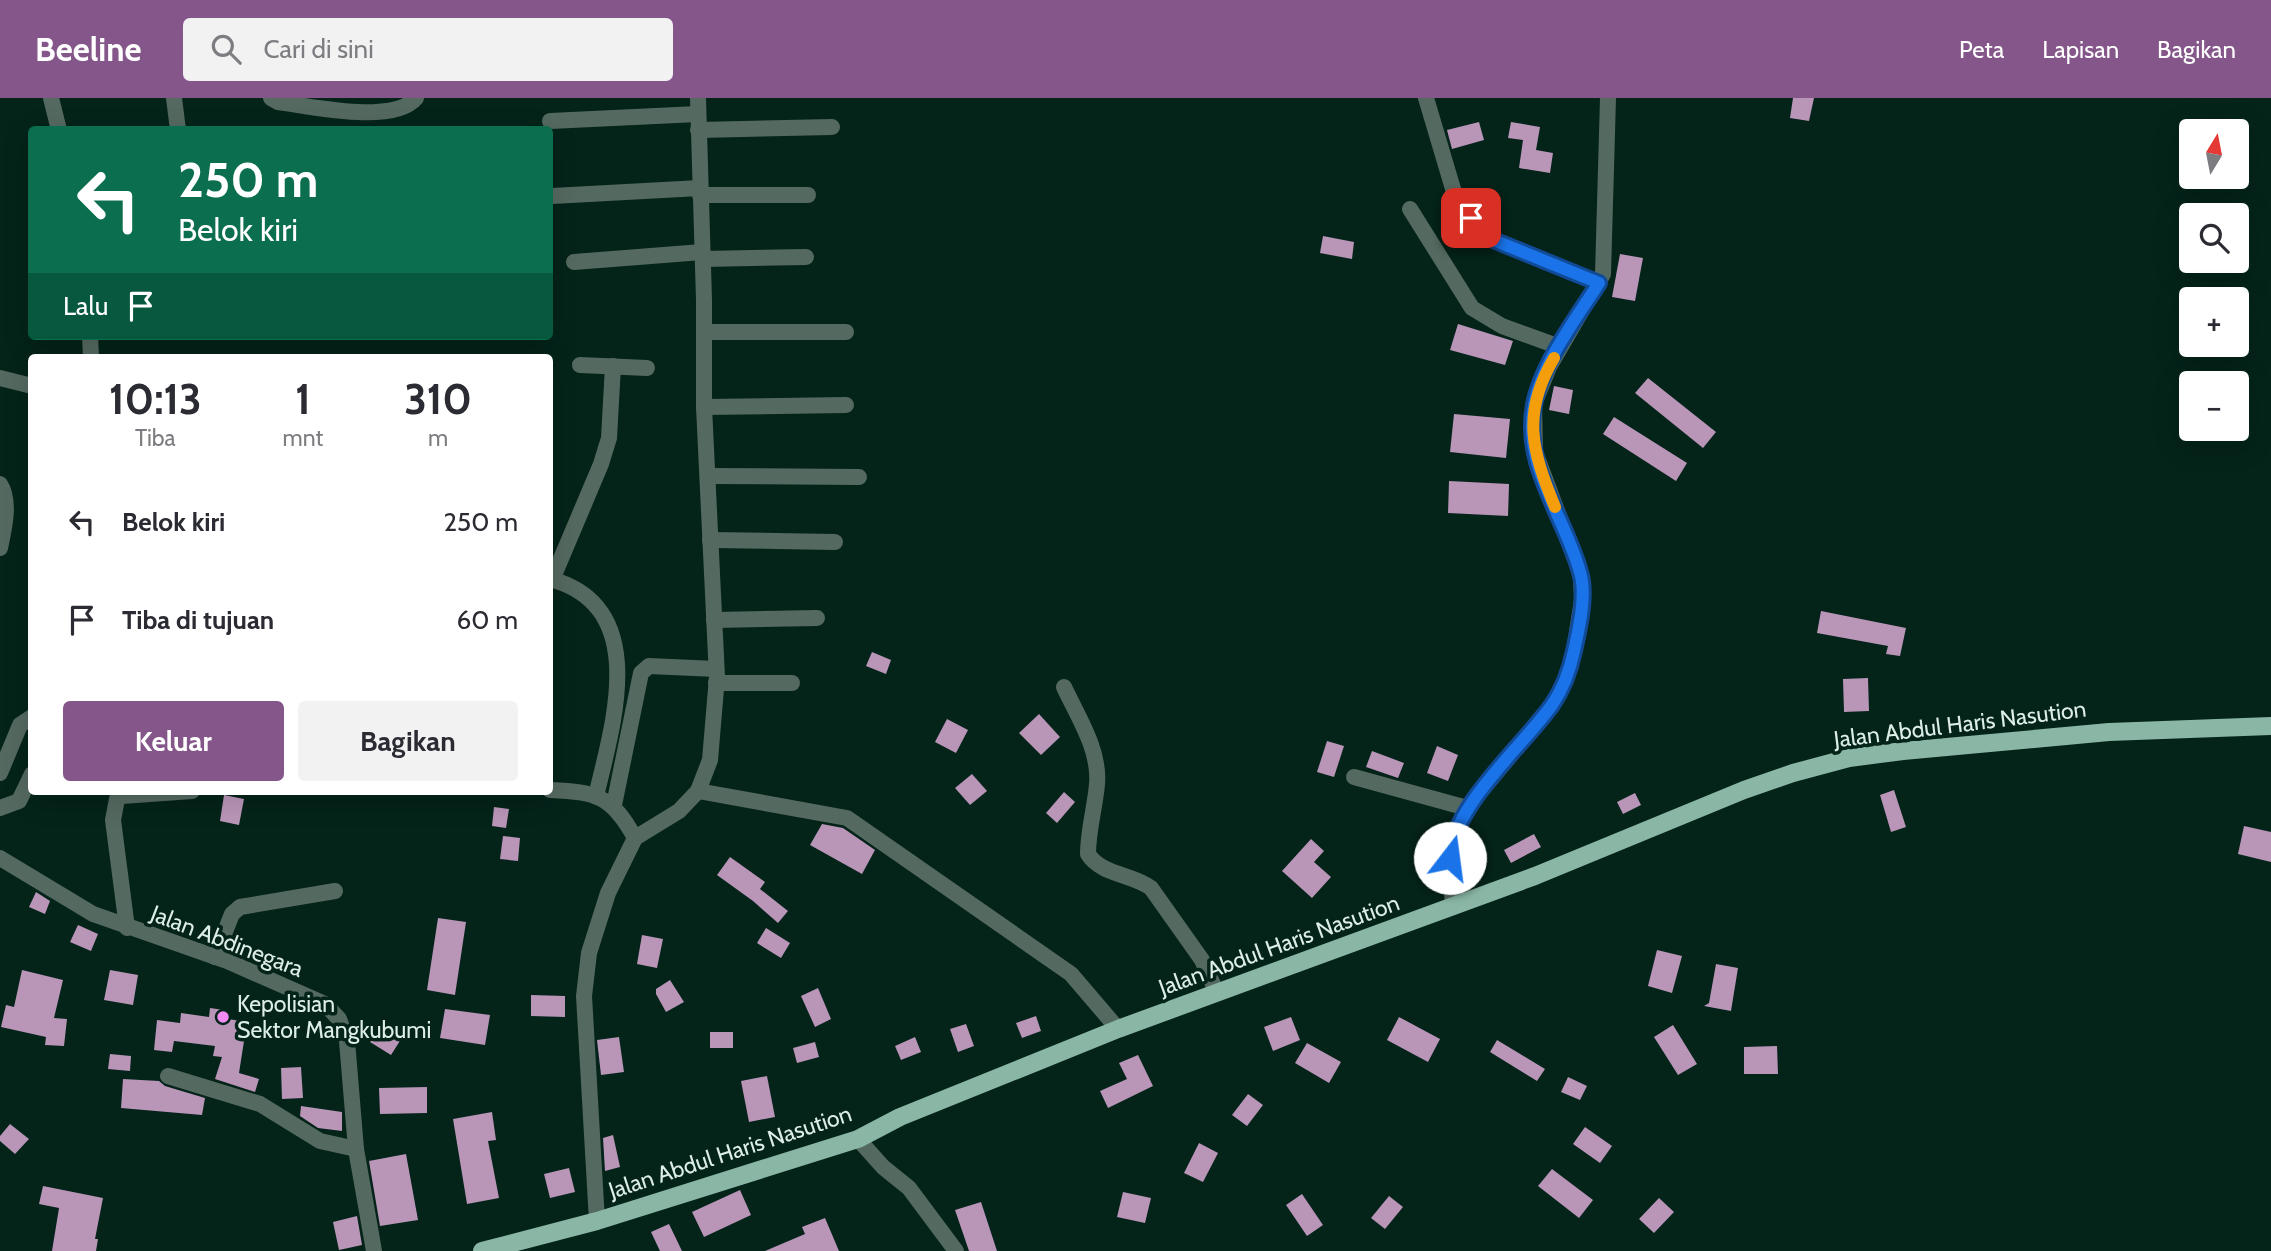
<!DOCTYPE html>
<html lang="id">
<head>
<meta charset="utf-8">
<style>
  :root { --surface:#fff; --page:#f2f2f3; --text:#2b2b33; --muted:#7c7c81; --accent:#855689 }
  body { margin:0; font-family:Cabin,sans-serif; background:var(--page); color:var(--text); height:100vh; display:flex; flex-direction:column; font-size:26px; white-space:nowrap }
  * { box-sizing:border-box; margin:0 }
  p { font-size:23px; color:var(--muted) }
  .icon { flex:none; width:38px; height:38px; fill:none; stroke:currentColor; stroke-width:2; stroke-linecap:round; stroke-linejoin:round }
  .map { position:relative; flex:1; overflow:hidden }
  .drawer { position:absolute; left:28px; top:256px; width:525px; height:441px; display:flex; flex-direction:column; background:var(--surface); border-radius:7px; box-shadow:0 7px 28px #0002 }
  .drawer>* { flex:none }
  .guide { position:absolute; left:28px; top:28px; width:525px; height:214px; border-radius:7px; box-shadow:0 7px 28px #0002; background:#0b6e4f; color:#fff; overflow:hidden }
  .needle { width:46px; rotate:10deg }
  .controls { position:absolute; left:2179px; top:21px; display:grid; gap:14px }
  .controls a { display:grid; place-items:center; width:70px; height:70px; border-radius:7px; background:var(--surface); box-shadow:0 7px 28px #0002; font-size:35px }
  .pin { position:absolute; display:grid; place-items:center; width:60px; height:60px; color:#fff; margin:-30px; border-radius:14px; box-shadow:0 4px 10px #0006 }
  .me { position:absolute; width:77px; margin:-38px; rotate:15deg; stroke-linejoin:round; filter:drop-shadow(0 0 5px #0008) }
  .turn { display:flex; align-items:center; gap:24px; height:147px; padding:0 35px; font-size:32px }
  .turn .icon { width:91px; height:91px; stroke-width:2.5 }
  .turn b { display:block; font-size:49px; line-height:60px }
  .then { display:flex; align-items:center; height:66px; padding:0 35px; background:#0003; gap:14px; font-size:26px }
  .eta { display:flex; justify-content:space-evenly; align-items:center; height:119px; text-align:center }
  .eta b { font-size:42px; font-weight:700; line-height:49px }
  .action { display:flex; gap:14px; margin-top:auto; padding:14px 35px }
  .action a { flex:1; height:80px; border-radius:7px; background:var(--accent); color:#fff; font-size:28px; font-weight:700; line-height:80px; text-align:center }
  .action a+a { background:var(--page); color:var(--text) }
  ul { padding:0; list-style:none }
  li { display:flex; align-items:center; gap:21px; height:98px; padding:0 35px }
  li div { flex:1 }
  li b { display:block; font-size:26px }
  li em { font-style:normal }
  header { display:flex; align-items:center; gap:42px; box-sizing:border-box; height:98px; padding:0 35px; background:var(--accent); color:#fff }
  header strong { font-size:33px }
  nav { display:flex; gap:38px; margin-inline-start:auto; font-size:24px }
  .search { width:490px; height:63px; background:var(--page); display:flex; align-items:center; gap:18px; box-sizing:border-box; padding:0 24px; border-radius:7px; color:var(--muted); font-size:26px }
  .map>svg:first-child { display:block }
  .building { fill:#b995b8 }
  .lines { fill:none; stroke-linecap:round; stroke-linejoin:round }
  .street { stroke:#546960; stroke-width:16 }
  .primary { stroke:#89b6a5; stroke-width:18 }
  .route-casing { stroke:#114b97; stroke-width:18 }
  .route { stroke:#1a73e8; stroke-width:12 }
  .slow { stroke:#f59e0b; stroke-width:12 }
  .poi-dot { fill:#f28af3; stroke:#042319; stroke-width:2.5 }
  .labels { text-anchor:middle; stroke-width:7; stroke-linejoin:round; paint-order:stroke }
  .street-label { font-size:23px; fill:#dceee6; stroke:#042319 }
  .poi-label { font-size:23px; fill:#dceee6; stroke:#042319; text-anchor:start }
</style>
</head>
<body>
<header>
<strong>Beeline</strong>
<div class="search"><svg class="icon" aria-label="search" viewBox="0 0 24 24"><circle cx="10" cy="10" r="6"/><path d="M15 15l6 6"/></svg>Cari di sini</div>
<nav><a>Peta</a><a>Lapisan</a><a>Bagikan</a></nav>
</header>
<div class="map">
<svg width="2271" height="1153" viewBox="0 0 2271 1153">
  <rect width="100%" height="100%" fill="#042319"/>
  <!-- building -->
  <g class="building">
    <path d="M1793 0H1814L1809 23 1790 20Z"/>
    <path d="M1479 24 1484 42 1452 51 1447 32Z"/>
    <path d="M1511 24 1540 29 1536 52 1553 55 1550 75 1519 70 1523 42 1508 40Z"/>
    <path d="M1323 138 1354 144 1352 161 1320 155Z"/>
    <path d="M1620 156 1643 160 1635 203 1612 199Z"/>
    <path d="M1458 226 1513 243 1505 267 1450 252Z"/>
    <path d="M1648 280 1716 334 1703 350 1635 295Z"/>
    <path d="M1554 288 1573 292 1569 316 1549 312Z"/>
    <path d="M1454 316 1510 321 1506 360 1450 354Z"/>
    <path d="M1614 319 1687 365 1676 383 1603 336Z"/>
    <path d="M1449 383 1509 386 1508 418 1448 415Z"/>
    <path d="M1821 513 1906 530 1900 558 1886 556 1888 548 1817 535Z"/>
    <path d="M872 554 891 562 886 576 866 568Z"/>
    <path d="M1868 580 1869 613 1844 614 1843 581Z"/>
    <path d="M1039 616 1060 639 1041 657 1019 635Z"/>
    <path d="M947 621 968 632 956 655 935 644Z"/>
    <path d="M1327 643 1344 648 1334 679 1317 674Z"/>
    <path d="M1437 648 1458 657 1448 683 1427 675Z"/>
    <path d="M1372 653 1404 665 1398 680 1366 669Z"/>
    <path d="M972 676 987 693 970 707 955 690Z"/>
    <path d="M1894 692 1906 729 1891 734 1880 697Z"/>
    <path d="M1064 694 1075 704 1057 725 1046 715Z"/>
    <path d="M1635 695 1641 707 1623 716 1617 704Z"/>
    <path d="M224 697 244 701 239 727 220 723Z"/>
    <path d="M494 709 509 711 506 730 492 728Z"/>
    <path d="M822 726 843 730 875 752 862 776 810 747Z"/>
    <path d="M2244 728 2271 734V764L2238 756Z"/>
    <path d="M1534 736 1541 749 1511 765 1504 752Z"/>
    <path d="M503 738 520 740 518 763 500 761Z"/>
    <path d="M1311 741 1324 753 1314 764 1331 779 1312 800 1282 773Z"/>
    <path d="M730 759 765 784 760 791 788 813 778 825 753 803 717 777Z"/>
    <path d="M36 794 50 803 45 816 29 809Z"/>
    <path d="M438 820 466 824 455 897 427 892Z"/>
    <path d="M78 827 98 836 91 853 70 844Z"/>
    <path d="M766 830 790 845 781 860 757 845Z"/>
    <path d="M642 837 663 841 657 870 637 866Z"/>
    <path d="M1657 852 1682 858 1672 895 1648 888Z"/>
    <path d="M1716 866 1738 870 1731 913 1704 908 1709 905Z"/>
    <path d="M22 872 63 882 54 920 67 921 64 948 45 947 46 939 1 929 6 907 14 909Z"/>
    <path d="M110 872 138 877 133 907 104 902Z"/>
    <path d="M670 882 684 904 666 914 656 896V891Z"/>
    <path d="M818 890 831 921 815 929 801 898Z"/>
    <path d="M531 897 565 898V919L531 918Z"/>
    <path d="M210 910 224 912 222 920 247 924 239 975 259 981 255 994 215 981 222 959 213 958 215 948 174 943 172 954 154 952 157 922 180 925 181 915 209 919Z"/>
    <path d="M445 911 490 917 485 947 440 940Z"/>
    <path d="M1036 918 1041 933 1022 940 1016 925Z"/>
    <path d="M1291 919 1300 942 1273 953 1264 929Z"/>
    <path d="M1399 919 1440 941 1428 964 1387 942Z"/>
    <path d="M384 922 405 935 391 957 370 944Z"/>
    <path d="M966 926 974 948 958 954 950 931Z"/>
    <path d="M1673 927 1697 966 1678 977 1654 939Z"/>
    <rect x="710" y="934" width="23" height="16"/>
    <path d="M619 939 624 974 601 977 597 942Z"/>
    <path d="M915 939 921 954 901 962 895 948Z"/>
    <path d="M1497 942 1545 971 1537 983 1490 954Z"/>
    <path d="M815 944 819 959 797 965 793 950Z"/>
    <path d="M1307 945 1341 964 1329 985 1295 965Z"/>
    <path d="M1777 948 1778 976H1744V949Z"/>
    <path d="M110 956 131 958 130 973 108 971Z"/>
    <path d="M1138 957 1153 988 1108 1010 1100 993 1127 981 1119 965Z"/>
    <path d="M301 969 303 1000 282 1001 281 970Z"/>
    <path d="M767 978 775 1019 749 1024 741 983Z"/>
    <path d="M1568 979 1587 988 1580 1002 1561 994Z"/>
    <path d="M123 981 159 983 165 988 205 1000 202 1017 121 1010Z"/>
    <path d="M427 989V1015L380 1016 379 990Z"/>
    <path d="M1248 996 1263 1007 1247 1028 1232 1017Z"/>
    <path d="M301 1008 342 1014V1033L318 1030 300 1018Z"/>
    <path d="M492 1014 496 1042 488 1043 499 1100 467 1106 453 1021Z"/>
    <path d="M10 1026 29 1041 15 1056 0 1043V1038Z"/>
    <path d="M1585 1029 1612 1048 1600 1065 1573 1046Z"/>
    <path d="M613 1037 620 1069 605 1073 603 1040Z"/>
    <path d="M1199 1045 1218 1055 1203 1084 1184 1075Z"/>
    <path d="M406 1056 418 1122 380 1128 369 1063Z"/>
    <path d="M569 1070 575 1094 550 1100 544 1076Z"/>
    <path d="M1552 1071 1593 1102 1579 1120 1538 1088Z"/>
    <path d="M43 1088 103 1100 95 1141H98L96 1153H52L59 1110 39 1106Z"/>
    <path d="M740 1092 751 1117 704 1139 692 1114Z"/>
    <path d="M1123 1094 1151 1100 1145 1125 1117 1119Z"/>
    <path d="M1302 1096 1323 1127 1307 1138 1286 1107Z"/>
    <path d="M1389 1098 1403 1109 1385 1131 1371 1120Z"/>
    <path d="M1659 1100 1674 1114 1654 1135 1639 1121Z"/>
    <path d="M981 1104 997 1153H969L955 1112Z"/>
    <path d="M357 1118 362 1147 339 1152 333 1124Z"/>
    <path d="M825 1120 839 1153H765L805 1136 802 1129Z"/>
    <path d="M669 1126 682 1153H660L651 1134Z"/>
  </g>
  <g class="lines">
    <!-- street -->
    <g class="street">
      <path d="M51 0 59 32"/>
      <path d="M174 0 178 32"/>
      <path d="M271 0 278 4C310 8 393 27 416 0"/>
      <path d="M1426 0 1456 101 1486 139 1599 185"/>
      <path d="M550 23 698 16"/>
      <path d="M698 32 832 29"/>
      <path d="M700 97H808"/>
      <path d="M552 98 700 90"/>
      <path d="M1410 111 1472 210 1502 228 1560 249"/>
      <path d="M703 161 806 159"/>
      <path d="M574 164 702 154"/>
      <path d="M704 234H846"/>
      <path d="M90 238 91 259"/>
      <path d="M580 267 647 270"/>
      <path d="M0 280 32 288"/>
      <path d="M704 309 846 307"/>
      <path d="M708 378 859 379"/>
      <path d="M0 386C11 403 4 431 0 450"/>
      <path d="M710 442 835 444"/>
      <path d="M550 481C651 508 613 626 596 698"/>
      <path d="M552 482 601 366 609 340 613 268"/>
      <path d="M714 522 817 520"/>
      <path d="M716 585H792"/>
      <path d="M1064 589C1078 619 1100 652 1097 686 1095 710 1088 732 1088 756 1101 777 1133 776 1151 790L1202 862 1217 895"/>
      <path d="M0 675 20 627 32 619"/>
      <path d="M1354 679 1467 710"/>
      <path d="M550 692C597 694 612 698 635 740"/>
      <path d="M698 693 847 720 1071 876 1118 931"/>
      <path d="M614 707 641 575 649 568 716 571"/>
      <path d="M0 710 19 703 32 676"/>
      <path d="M0 760 93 816 227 863 325 906 339 921 347 943 356 1051 374 1153"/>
      <path d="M1453 809 1450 760 1453 737 1467 710 1553 606 1567 579 1574 553 1582 502 1581 477 1535 354 1534 306 1549 269 1603 176 1608 0"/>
      <path d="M127 830 113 722 117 701 122 698 192 693"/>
      <path d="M215 859 232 816 240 809 335 793"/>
      <path d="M168 978 260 1006 320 1043 356 1051"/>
      <path d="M858 1041 883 1069 909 1090 956 1153"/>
      <path d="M597 1123 584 898 589 855 608 795 635 740 679 713 698 693 710 662 717 579 704 309V202L698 0"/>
    </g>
    <!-- primary -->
    <path class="primary" d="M482 1153 597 1123 858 1041 900 1019 1118 931 1535 778 1744 692 1793 675 1849 660 1903 653 2109 634 2271 628"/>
  </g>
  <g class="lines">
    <!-- route casing -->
    <g class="route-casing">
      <path id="route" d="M1450 760C1452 708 1522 649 1552 607 1563 591 1570 572 1574 553 1579 530 1587 497 1580 474 1565 419 1522 367 1534 307 1541 267 1577 219 1599 185L1486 139 1471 120"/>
    </g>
    <!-- route -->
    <use href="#route" class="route"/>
    <!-- slow -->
    <path class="slow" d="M1554 260C1521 316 1532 353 1555 409"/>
  </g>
  <!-- markers -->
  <circle class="poi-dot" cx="223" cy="919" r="7"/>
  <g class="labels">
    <!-- street labels -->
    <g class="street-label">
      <text transform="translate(1960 626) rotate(-7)" y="8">Jalan Abdul Haris Nasution</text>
      <text transform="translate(227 843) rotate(21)" y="8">Jalan Abdinegara</text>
      <text transform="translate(1279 847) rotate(-20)" y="8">Jalan Abdul Haris Nasution</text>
      <text transform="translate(730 1054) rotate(-18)" y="8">Jalan Abdul Haris Nasution</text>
    </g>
    <!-- poi labels -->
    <g class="poi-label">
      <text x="237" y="914">Kepolisian<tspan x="237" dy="26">Sektor Mangkubumi</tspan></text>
    </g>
  </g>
</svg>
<div class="controls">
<a><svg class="needle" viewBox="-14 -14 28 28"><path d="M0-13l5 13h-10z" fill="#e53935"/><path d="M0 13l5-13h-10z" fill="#7c7c81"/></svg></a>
<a><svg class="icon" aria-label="search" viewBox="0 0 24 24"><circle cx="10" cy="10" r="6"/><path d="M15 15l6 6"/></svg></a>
<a>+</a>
<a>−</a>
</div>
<div class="pin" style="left:1471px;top:120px;background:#d93025"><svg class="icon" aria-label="arrive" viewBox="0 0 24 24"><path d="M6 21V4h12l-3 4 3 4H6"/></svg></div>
<svg class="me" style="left:1450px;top:760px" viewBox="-20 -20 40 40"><circle r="19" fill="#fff"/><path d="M0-13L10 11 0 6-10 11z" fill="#1a73e8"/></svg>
<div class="guide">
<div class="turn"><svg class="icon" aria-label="left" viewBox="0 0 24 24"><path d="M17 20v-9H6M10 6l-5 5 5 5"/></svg><div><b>250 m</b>Belok kiri</div></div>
<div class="then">Lalu<svg class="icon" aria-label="arrive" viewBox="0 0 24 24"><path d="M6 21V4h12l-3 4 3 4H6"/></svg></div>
</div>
<section class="drawer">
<div class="eta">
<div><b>10:13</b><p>Tiba</p></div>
<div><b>1</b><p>mnt</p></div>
<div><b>310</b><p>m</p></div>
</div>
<ul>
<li><svg class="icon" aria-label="left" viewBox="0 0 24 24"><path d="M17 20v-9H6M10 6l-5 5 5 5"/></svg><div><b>Belok kiri</b></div><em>250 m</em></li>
<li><svg class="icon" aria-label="arrive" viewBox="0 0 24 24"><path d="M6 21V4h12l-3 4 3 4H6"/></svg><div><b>Tiba di tujuan</b></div><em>60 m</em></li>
</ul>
<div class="action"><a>Keluar</a><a>Bagikan</a></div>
</section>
</div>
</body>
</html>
